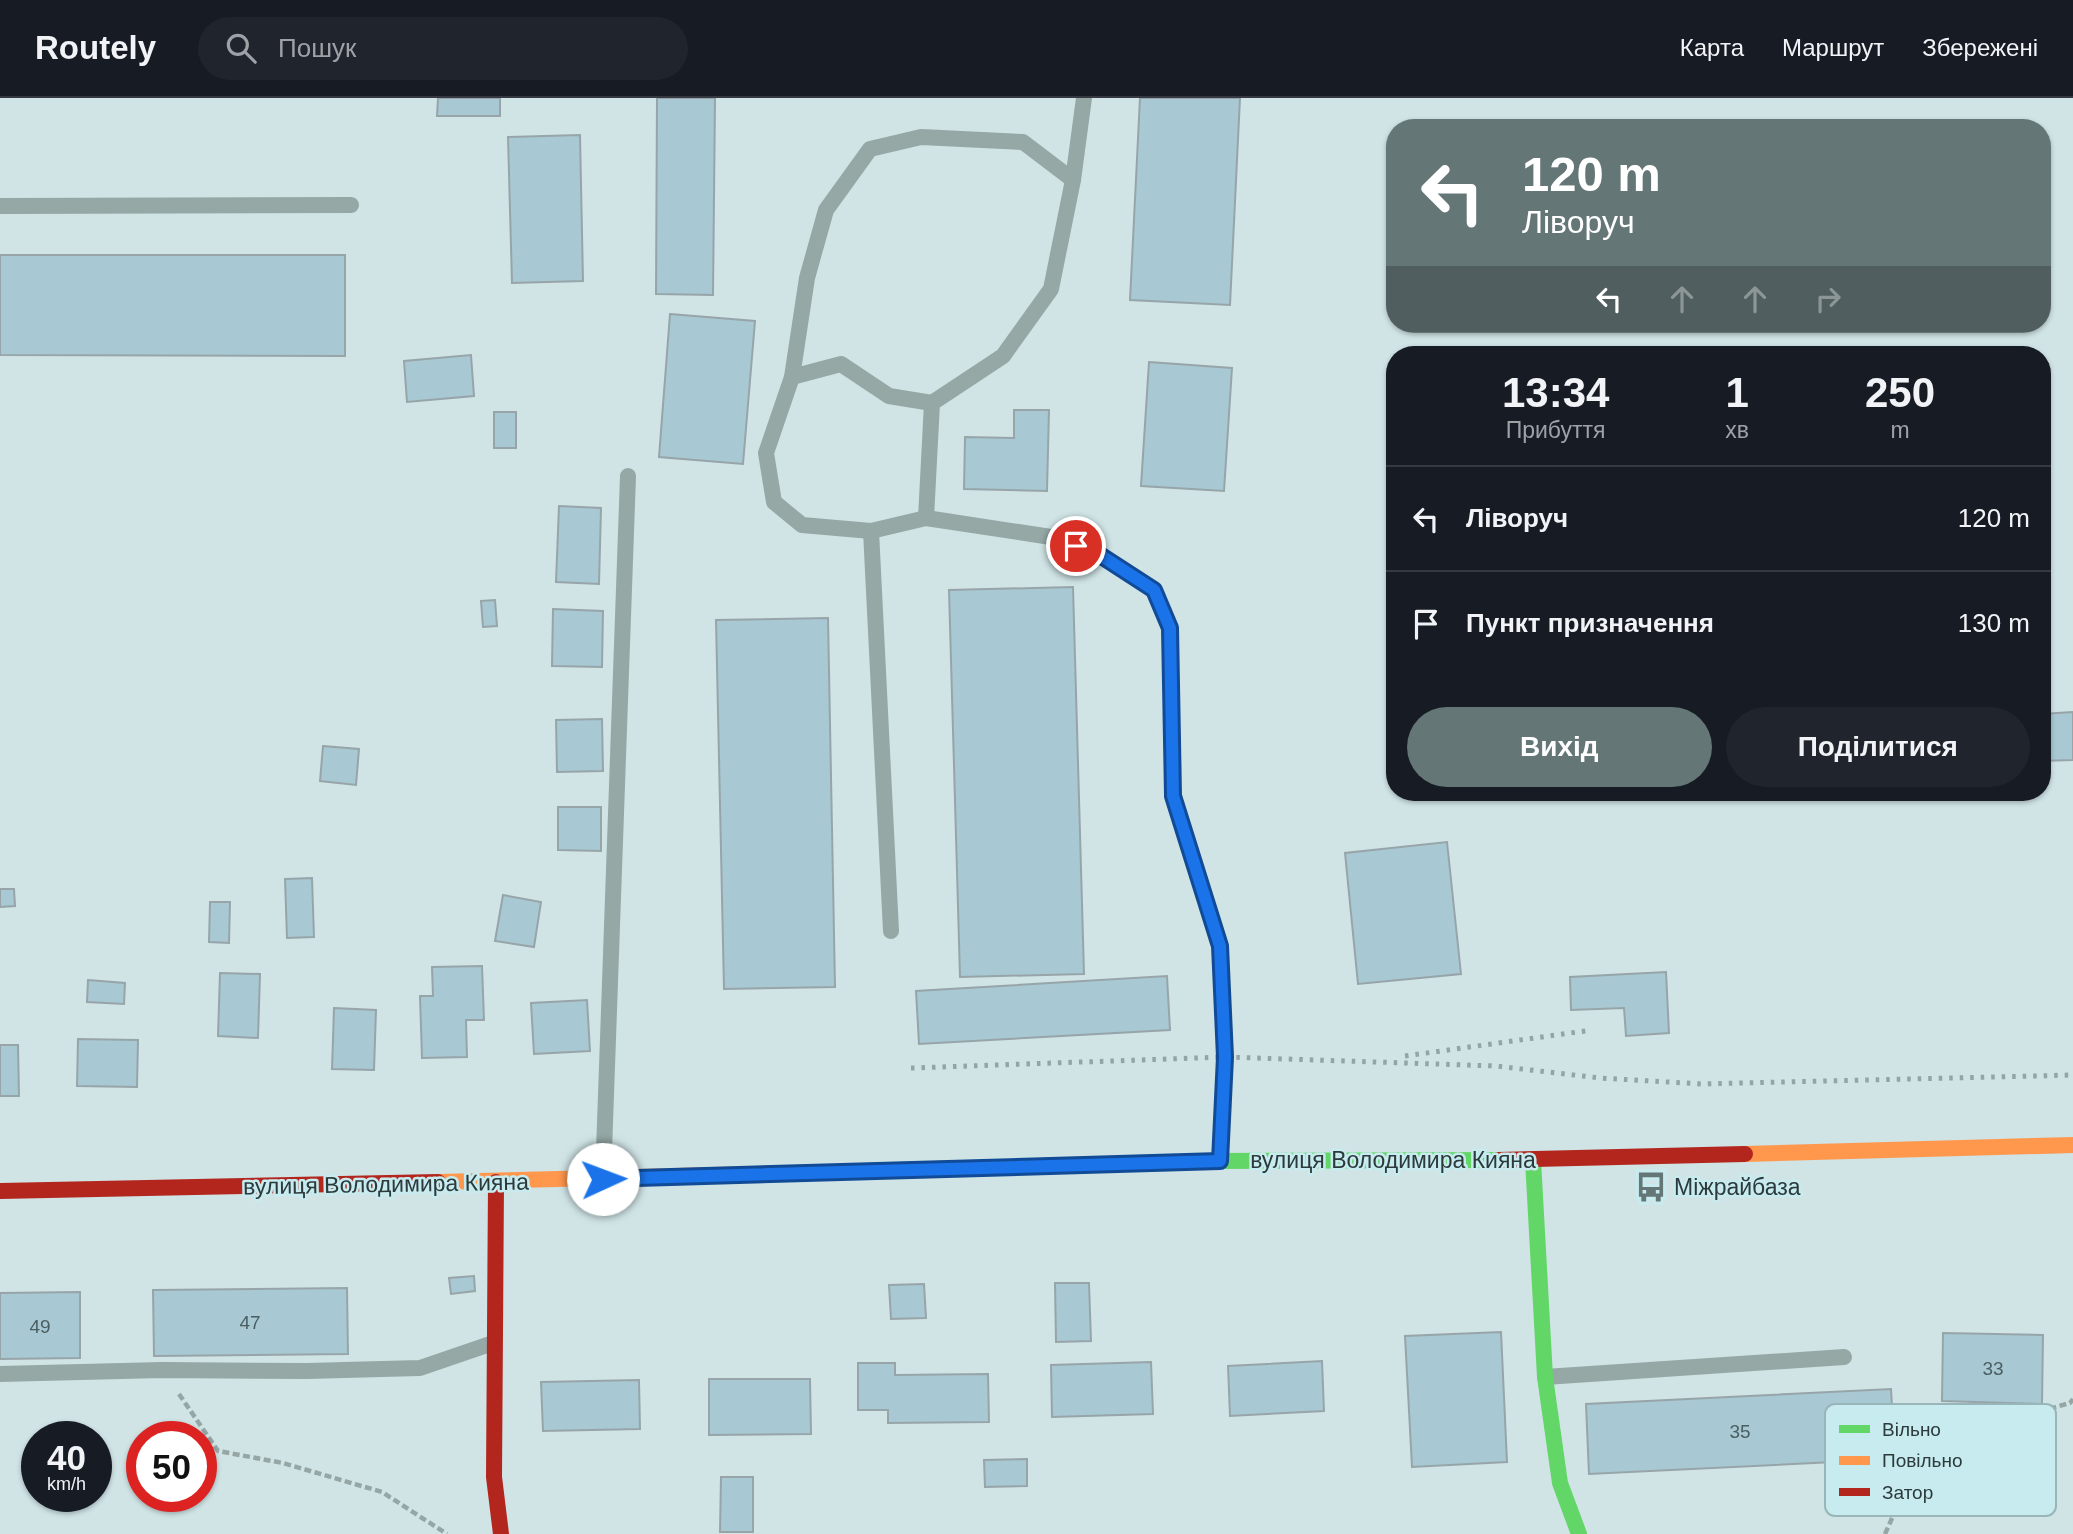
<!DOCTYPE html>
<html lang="uk">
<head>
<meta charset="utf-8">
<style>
  :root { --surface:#171b24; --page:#20242c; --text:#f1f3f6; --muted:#9ea1a6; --line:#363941; --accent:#657677 }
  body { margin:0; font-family:Arial,sans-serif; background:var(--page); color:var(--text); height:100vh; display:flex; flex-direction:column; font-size:26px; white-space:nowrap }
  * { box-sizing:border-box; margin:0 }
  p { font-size:23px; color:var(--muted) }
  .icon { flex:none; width:38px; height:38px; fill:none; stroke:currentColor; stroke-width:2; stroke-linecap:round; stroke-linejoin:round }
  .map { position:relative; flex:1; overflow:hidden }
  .side { position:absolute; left:1386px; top:248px; width:665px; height:455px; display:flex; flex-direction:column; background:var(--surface); border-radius:28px; box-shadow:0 2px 5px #0004 }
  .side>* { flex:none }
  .guide { position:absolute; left:1386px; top:21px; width:665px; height:214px; border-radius:28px; box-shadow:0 2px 5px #0004; background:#657677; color:#fff; overflow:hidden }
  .speed { position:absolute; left:21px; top:1323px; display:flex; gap:14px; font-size:35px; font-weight:700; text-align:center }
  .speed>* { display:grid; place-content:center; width:91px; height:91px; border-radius:50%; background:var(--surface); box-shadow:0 2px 5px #0004; line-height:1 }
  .speed small { font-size:18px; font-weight:400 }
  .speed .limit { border:10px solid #d22; background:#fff; color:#111 }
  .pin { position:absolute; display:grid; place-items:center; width:60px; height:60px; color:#fff; margin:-30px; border:4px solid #fff; border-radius:50%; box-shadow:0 2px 7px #0007 }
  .me { position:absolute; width:77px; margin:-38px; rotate:88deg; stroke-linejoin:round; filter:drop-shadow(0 0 5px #0008) }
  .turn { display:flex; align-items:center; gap:24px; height:147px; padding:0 21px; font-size:32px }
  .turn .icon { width:91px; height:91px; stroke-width:2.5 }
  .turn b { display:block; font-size:49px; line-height:60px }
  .lanes { display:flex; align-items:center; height:66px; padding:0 21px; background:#0003; justify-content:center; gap:35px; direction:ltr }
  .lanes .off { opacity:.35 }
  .eta { display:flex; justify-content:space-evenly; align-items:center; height:119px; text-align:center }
  .eta b { font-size:42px; font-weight:800; line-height:49px }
  .action { display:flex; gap:14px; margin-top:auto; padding:14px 21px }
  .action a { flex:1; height:80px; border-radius:42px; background:var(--accent); color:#fff; font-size:28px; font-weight:800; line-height:80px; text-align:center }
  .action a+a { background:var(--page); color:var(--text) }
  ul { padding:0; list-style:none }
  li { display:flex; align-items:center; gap:21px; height:105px; padding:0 21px; border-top:2px solid var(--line) }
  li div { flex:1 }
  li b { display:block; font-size:26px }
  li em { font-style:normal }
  header { display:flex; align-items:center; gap:42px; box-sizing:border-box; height:98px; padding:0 35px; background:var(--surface); border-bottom:2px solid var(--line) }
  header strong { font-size:33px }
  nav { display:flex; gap:38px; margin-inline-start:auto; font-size:24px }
  .search { width:490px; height:63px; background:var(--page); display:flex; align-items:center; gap:18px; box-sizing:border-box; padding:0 24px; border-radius:38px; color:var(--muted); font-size:26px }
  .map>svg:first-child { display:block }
  .building { fill:#a8c8d3; stroke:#97a5a9; stroke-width:2 }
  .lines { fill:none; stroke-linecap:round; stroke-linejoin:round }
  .path { stroke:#95a6a5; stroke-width:4.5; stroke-dasharray:7 3.5; stroke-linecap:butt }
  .lane { stroke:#95a8a6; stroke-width:16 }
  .fast { stroke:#63d668; stroke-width:16 }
  .slow { stroke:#ff974d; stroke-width:16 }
  .jam { stroke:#b3261e; stroke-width:16 }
  .rail { stroke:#94a3a3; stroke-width:5; stroke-dasharray:3.5 7; stroke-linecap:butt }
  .route-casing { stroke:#114b97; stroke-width:18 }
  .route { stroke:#1a73e8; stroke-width:12 }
  .labels { text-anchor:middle; stroke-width:5; stroke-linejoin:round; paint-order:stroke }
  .number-label { font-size:19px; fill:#4b5e61 }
  .street-label { font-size:23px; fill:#2c3a3b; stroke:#c7ebef }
  .poi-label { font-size:23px; fill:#2c3a3b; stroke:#c7ebef; text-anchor:start }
  .key { fill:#c7ebef; stroke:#98b6b9; stroke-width:2 }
  .key-label { font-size:19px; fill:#2c3a3b }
</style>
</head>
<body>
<header>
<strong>Routely</strong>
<div class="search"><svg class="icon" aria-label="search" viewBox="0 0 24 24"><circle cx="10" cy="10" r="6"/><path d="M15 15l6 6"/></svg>Пошук</div>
<nav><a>Карта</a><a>Маршрут</a><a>Збережені</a></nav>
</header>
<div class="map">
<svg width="2073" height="1436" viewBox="0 0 2073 1436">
  <rect width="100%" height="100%" fill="#d0e4e6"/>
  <!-- building -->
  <g class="building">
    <path d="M438 0H500V18H437Z"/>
    <path d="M657 0H715L713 197 656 196Z"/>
    <path d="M1140 0H1240L1230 207 1130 202Z"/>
    <path d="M580 37 583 183 512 185 508 39Z"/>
    <path d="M0 157H345V258L0 257Z"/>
    <path d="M670 216 755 223 743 366 659 359Z"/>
    <path d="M471 257 474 298 407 304 404 263Z"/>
    <path d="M1149 264 1232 270 1224 393 1141 388Z"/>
    <path d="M1014 312H1049L1047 393 964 391 965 339 1014 340Z"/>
    <rect x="494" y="314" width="22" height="36"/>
    <path d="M559 408 601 410 599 486 556 484Z"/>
    <path d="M1073 489 1084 876 960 879 949 492Z"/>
    <path d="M495 502 497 528 483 529 481 503Z"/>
    <path d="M553 511 603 513 602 569 552 568Z"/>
    <path d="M828 520 835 889 724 891 716 522Z"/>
    <path d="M2073 614V662L2042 663V616Z"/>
    <path d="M602 621 603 673 557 674 556 622Z"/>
    <path d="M323 648 359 651 356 687 320 683Z"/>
    <path d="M558 709H601V753L558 752Z"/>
    <path d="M1447 744 1461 876 1358 886 1345 755Z"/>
    <path d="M312 780 314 839 287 840 285 781Z"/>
    <path d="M0 791H14L15 808 0 809Z"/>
    <path d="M503 797 541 804 534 849 495 843Z"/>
    <path d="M210 804H230L229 845 209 844Z"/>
    <path d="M482 868 484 922H466L467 959 422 960 420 898H433L432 869Z"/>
    <path d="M1666 874 1669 935 1626 938 1624 910 1571 912 1570 879Z"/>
    <path d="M220 875 260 876 258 940 218 938Z"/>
    <path d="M1167 878 1170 932 919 946 916 893Z"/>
    <path d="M88 882 125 885 124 906 87 904Z"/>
    <path d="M587 902 590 953 534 956 531 905Z"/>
    <path d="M334 910 376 912 374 972 332 971Z"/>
    <path d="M78 941 138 942 137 989 77 988Z"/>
    <path d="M0 947H18L19 998H0Z"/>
    <path d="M474 1178 475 1193 451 1196 449 1180Z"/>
    <path d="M1055 1185H1089L1091 1243 1056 1244Z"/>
    <path d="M924 1186 926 1220 891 1221 889 1187Z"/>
    <path d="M347 1190 348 1256 154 1258 153 1192Z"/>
    <path d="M80 1194V1260L0 1261V1195Z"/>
    <path d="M1501 1234 1507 1364 1412 1369 1405 1238Z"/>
    <path d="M1943 1235 2043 1237 2042 1306 1942 1303Z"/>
    <path d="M1322 1263 1324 1313 1230 1318 1228 1268Z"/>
    <path d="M1151 1264 1153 1316 1052 1319 1051 1267Z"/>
    <path d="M858 1265H895V1277L988 1276 989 1324 888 1325V1312H858Z"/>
    <path d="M709 1281H810L811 1336 709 1337Z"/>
    <path d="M639 1282 640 1331 543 1333 541 1284Z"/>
    <path d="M1891 1291 1895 1361 1589 1376 1586 1306Z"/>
    <path d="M1027 1361V1388L985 1389 984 1362Z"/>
    <path d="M721 1379H753V1434H720Z"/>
  </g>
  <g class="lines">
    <!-- path -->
    <g class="path">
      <path d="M179 1296 218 1353 283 1365 382 1394 447 1436"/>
      <path d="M1885 1436 1914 1371 1991 1327 2070 1305 2073 1301"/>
    </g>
    <!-- lane -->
    <g class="lane">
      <path d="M1073 82 1084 0"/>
      <path d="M0 108 351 107"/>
      <path d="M792 279 766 355 774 404 802 427 871 433"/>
      <path d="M926 420 932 305 1003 258 1051 191 1073 82 1023 44 921 39 870 51 826 112 807 180 792 279 841 266 889 298 932 305"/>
      <path d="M891 833 871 433 926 420 1051 439 1100 457 1154 492 1170 530 1173 698 1220 847 1225 959 1220 1063"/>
      <path d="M603 1081 628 378"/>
      <path d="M0 1276 162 1272 307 1273 420 1270 493 1245"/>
      <path d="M1545 1279 1844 1259"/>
    </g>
    <!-- fast -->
    <g class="fast">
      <path d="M1533 1062 1545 1279 1560 1385 1579 1436"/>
      <path d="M831 1074 1220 1063 1498 1062"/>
    </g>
    <!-- slow -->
    <g class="slow">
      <path d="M1745 1056 2073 1047"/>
      <path d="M438 1084 831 1074"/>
    </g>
    <!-- jam -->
    <g class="jam">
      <path d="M1498 1062 1745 1056"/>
      <path d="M496 1084 494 1379 501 1436"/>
      <path d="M0 1093 438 1084"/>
    </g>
    <!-- rail -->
    <g class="rail">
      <path d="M1405 958 1592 932"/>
      <path d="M911 970 1225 959 1496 968 1600 980 1702 986 2073 977"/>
    </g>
  </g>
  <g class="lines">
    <!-- route casing -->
    <g class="route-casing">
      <path id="route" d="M603 1081 1220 1063 1225 959 1220 848 1173 698 1170 530 1154 492 1100 457 1076 448"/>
    </g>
    <!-- route -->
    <use href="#route" class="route"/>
  </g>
  <!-- icons -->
  <defs>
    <g id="bus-bare" transform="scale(2.415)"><path d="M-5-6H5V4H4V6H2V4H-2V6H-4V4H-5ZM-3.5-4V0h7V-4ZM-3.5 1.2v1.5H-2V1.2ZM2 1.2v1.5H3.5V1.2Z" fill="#657677" stroke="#c7ebef" stroke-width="2.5" paint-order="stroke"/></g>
  </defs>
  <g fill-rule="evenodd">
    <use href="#bus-bare" x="1651" y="1089"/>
  </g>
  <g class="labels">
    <!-- number labels -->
    <g class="number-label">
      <text x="250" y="1231">47</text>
      <text x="40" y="1235">49</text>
      <text x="1993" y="1277">33</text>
      <text x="1740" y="1340">35</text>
    </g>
    <!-- street labels -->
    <g class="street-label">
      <text x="1393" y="1070">вулиця Володимира Кияна</text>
      <text transform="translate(386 1086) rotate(-1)" y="8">вулиця Володимира Кияна</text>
    </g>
    <!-- poi labels -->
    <g class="poi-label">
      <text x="1674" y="1097">Міжрайбаза</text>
    </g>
  </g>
  <!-- legend -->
  <rect x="1825" y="1306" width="231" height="112" rx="10" class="key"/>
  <rect x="1839" y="1327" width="31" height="8" fill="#63d668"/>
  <rect x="1839" y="1358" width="31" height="9" fill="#ff974d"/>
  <rect x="1839" y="1390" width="31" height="8" fill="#b3261e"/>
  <g class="key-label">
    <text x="1882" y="1338">Вільно</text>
    <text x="1882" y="1369">Повільно</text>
    <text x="1882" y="1401">Затор</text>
  </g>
</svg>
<div class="speed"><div>40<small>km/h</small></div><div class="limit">50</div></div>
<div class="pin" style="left:1076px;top:448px;background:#d93025"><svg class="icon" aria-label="arrive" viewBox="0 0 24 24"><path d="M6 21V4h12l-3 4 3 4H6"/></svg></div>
<svg class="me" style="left:603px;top:1081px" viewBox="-20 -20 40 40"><circle r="19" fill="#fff"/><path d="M0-13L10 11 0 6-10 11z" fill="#1a73e8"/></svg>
<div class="guide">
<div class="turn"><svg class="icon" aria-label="left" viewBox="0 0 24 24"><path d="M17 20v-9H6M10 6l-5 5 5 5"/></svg><div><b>120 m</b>Ліворуч</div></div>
<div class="lanes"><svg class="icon" aria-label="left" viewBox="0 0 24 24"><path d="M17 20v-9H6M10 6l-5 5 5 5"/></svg><svg class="icon off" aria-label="ahead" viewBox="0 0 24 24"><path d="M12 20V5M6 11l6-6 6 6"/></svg><svg class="icon off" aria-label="ahead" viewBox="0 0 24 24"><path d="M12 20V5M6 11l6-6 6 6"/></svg><svg class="icon off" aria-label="right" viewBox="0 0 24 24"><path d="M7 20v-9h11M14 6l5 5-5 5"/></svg></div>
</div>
<section class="side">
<div class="eta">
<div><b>13:34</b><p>Прибуття</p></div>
<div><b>1</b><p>хв</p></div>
<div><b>250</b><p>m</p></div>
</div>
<ul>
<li><svg class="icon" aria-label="left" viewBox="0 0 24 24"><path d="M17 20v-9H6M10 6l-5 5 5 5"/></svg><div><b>Ліворуч</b></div><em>120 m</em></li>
<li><svg class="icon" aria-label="arrive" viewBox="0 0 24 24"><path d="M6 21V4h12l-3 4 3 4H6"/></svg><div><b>Пункт призначення</b></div><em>130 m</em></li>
</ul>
<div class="action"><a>Вихід</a><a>Поділитися</a></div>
</section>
</div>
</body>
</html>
